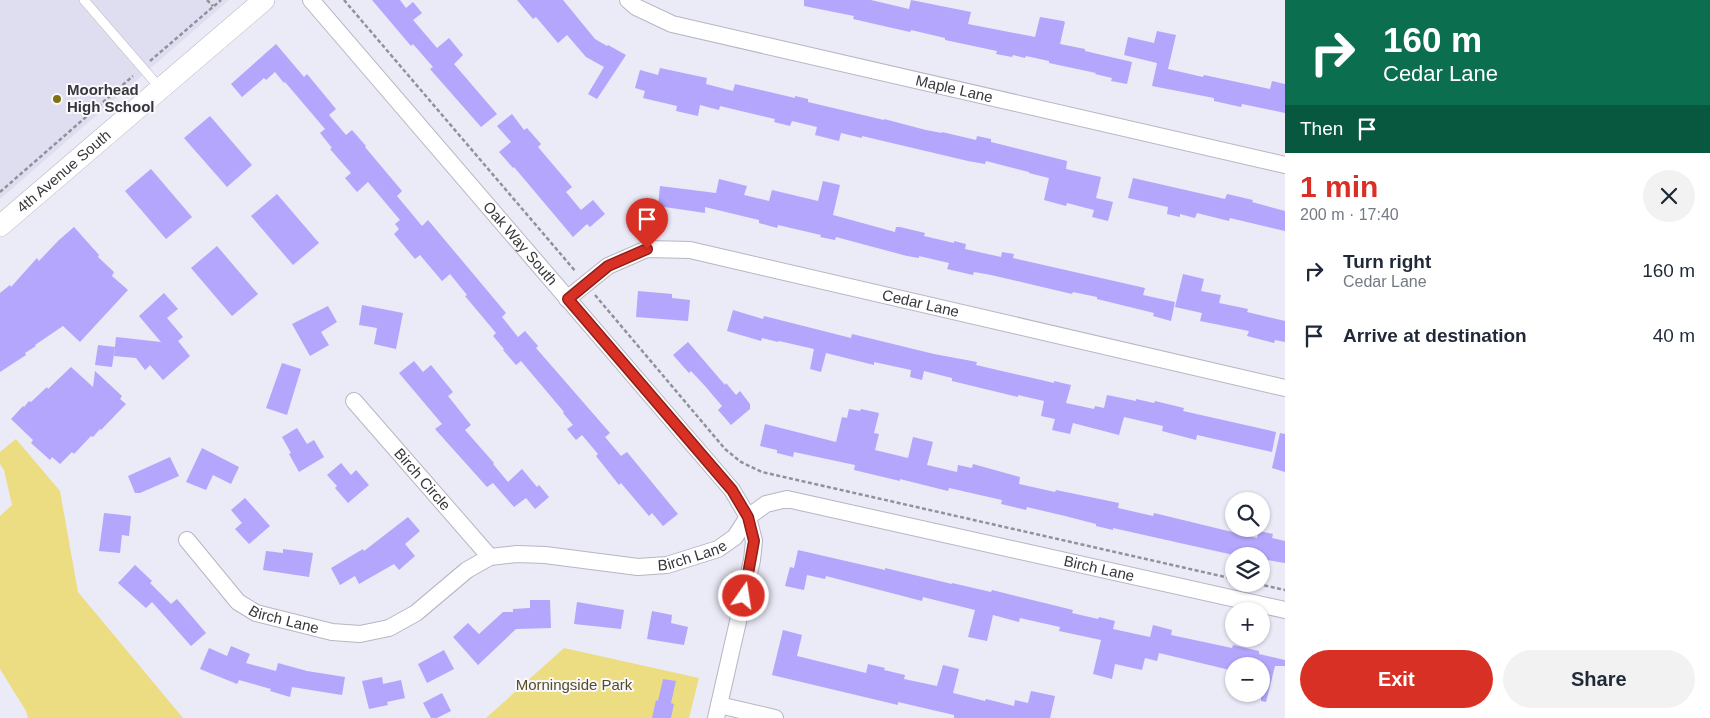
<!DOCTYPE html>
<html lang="en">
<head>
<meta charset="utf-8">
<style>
  :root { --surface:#fff; --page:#f2f2f3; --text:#1f2937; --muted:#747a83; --accent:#d93025 }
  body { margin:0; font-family:Helvetica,sans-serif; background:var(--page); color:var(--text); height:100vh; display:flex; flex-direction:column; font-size:19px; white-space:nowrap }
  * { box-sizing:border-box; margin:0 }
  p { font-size:16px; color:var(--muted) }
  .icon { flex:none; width:28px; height:28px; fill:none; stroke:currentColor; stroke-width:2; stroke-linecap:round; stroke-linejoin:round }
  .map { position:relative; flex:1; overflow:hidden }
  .side { display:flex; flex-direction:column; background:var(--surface); width:425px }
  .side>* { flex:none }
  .hud { background:#0b6e4f; color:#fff; overflow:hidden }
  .controls { position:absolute; left:1225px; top:492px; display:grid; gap:10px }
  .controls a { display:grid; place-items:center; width:45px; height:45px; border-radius:50%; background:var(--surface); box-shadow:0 1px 4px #0004; font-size:25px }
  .pin { position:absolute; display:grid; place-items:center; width:42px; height:42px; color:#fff; margin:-51px -21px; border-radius:50% 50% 50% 0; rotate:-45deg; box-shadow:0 0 5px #0007 }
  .pin .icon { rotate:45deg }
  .me { position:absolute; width:55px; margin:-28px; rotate:13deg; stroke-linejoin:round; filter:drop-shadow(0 0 4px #0008) }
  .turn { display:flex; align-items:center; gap:18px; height:105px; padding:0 15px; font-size:22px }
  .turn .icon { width:65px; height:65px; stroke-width:2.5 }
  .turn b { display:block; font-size:35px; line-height:42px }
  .then { display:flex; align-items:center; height:48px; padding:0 15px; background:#0003; gap:10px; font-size:19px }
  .round { display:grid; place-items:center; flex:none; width:52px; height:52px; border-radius:26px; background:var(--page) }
  .overview { display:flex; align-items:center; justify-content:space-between; height:85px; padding:0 15px }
  h1 { font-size:30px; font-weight:700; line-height:38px; color:var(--accent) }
  .primary-button { display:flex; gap:10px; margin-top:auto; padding:10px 15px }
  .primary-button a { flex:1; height:58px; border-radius:30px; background:var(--accent); color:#fff; font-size:20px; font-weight:700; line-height:58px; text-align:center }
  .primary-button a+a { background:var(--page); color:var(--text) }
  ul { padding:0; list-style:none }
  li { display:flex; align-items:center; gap:15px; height:65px; padding:0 15px }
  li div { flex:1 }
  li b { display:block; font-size:19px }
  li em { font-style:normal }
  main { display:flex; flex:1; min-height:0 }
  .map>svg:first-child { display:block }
  .built { fill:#dfdef1 }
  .green { fill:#ecdd83 }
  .building { fill:#b3a6fc }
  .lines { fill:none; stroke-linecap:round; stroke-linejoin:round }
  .service-casing { stroke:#b7b6c2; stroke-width:10 }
  .minor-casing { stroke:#b7b6c2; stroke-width:18 }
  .tertiary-casing { stroke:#b7b6c2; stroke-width:22 }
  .path { stroke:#92919a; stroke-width:2.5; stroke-dasharray:4 2.5; stroke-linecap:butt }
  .service { stroke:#fff; stroke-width:9 }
  .minor { stroke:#fff; stroke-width:16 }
  .tertiary { stroke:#fff; stroke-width:21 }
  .route-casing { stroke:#8d1f18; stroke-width:12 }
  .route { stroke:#d93025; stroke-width:9 }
  .poi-dot { fill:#807212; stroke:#f9f8fd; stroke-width:2 }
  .labels { text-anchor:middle; stroke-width:4; stroke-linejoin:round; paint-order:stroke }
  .street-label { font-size:15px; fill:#37363b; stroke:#f9f8fd }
  .poi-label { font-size:15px; font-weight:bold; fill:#37363b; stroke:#f9f8fd; text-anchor:start }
  .park-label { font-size:15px; fill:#564e25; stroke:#f9f8fd }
</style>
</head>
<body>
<main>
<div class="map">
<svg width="1285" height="718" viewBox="0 0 1285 718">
  <rect width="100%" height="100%" fill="#ebeaf7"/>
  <!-- built -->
  <path class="built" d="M0 0H229L0 199Z"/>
  <!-- green -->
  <g class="green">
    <path d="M16 439 60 491 78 592 183 718H28L26 711 0 669V516L12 505 4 470 0 464V452Z"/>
    <path d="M564 648 699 678 689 718H486Z"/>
  </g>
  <!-- building -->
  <g class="building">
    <path d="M372 0H400L406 8 413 2 422 13 413 20 437 48 449 38 463 55 454 64 497 114 481 127 430 69 433 67 413 44 411 46Z"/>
    <path d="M517 0H563L595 39 607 46 608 45 626 55 597 99 588 94 604 67 586 57 567 35 558 43 536 17 533 19Z"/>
    <path d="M804 0H871L909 9 911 0 971 12 968 24 1035 37 1040 17 1063 21 1065 22 1060 44 1085 49V51L1132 62 1127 84 1111 81 1112 78 1095 74 1096 73 1049 63V61L1026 56 1025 58 1013 55 1012 57 996 54 997 51 945 40V38L911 30 910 32 853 19 854 16 804 6Z"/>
    <path d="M1157 31 1176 35 1168 69 1203 77 1204 75 1270 89 1272 81 1285 84V113L1242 104 1241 107 1214 101V98L1152 86 1157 63 1124 55 1128 37 1154 43Z"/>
    <path d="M276 44 304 77 307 74 336 109 329 115 346 135 352 130 366 146 365 147 402 191 397 196 422 226 428 220 506 313 502 317 518 337 525 331 538 346 536 348 610 433 605 437 621 456 627 452 678 514 663 526 652 513 649 516 621 483 619 485 596 456 598 454 582 435 576 440 567 429 573 425 563 413 564 412 521 361 516 365 503 350 504 349 493 336 496 333 465 296 467 295 450 274 442 281 420 255 415 259 394 234 399 229 395 224 400 220 368 182 357 192 345 178 351 173 330 149 332 148 320 133 325 129 285 82 284 83 275 72 266 80 264 78 242 97 231 84Z"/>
    <path d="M660 68 707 78 706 84 733 91 735 84 795 98V96L808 99V102L884 120V119L926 130 942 133V132L976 140 977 136 991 139V142L1067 161 1066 169 1101 177 1096 198 1113 202 1108 221 1092 217 1094 210 1067 203 1066 206 1044 200 1049 178 1029 173V172L986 161 985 164 968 161 862 136V138L841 133 839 141 815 135 817 127 792 121 790 126 774 122 775 119 720 106 719 110 700 105 698 116 676 111 677 106 643 98 645 91 635 88 640 70 658 75Z"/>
    <path d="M512 114 524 130 527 128 541 144 538 147 572 187 566 192 581 210 593 200 605 214 590 227 587 224 573 237 514 167 513 168 499 152 511 142 497 126Z"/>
    <path d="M210 116 252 165 227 187 184 138Z"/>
    <path d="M151 169 192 217 166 239 125 191Z"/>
    <path d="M1133 178 1225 199 1227 194 1253 200 1252 202 1285 211V231L1230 218 1229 221 1197 213 1195 218 1180 214V217L1167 214 1168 207 1128 198Z"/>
    <path d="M719 179 747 186 744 195 769 201 772 190 818 201 823 181 840 185 833 215 895 232 896 227H900L925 233 924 236 954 243V241L966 244 965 249 1001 257 1002 252 1014 254 1013 258 1145 288 1143 295 1175 302 1171 321 1153 316 1154 313 1097 299V297L1073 292 1072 294 991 275 974 272 973 275 947 269 949 263 919 256V258L907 256 836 237 835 240 820 237 821 235 778 225 777 228 759 223V220L705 207V213L658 206 660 186 716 193Z"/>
    <path d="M277 194 319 243 293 265 251 216Z"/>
    <path d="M74 227 99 255 98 257 114 272 112 276 128 290 80 342 63 326 35 345 36 346 25 353 26 355 0 372V293L10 285 11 287 37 258 39 261 59 240Z"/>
    <path d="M217 246 258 294 232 316 191 268Z"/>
    <path d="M1183 274 1204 279 1201 291 1221 295 1219 303 1248 309 1247 312 1285 321V342L1275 340 1274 343 1247 336 1249 331 1200 321 1202 313 1175 307Z"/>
    <path d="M638 291 672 294V298L690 300 688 321 636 317Z"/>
    <path d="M164 293 178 309 167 318 183 337 178 341 190 356 163 380 150 365 145 370 136 358 114 356 116 337 161 342 139 316Z"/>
    <path d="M362 305 403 313 396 349 374 344 377 328 359 325Z"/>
    <path d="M328 306 337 322 321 332 329 345 310 356 292 324Z"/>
    <path d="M733 310 763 319 764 316 851 338 852 334 934 354 977 362 976 365 1037 379 1054 383V381L1071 385 1066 403 1094 409 1095 406 1104 408 1107 395 1136 401V399L1154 403 1155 401 1184 408 1183 411 1276 432 1272 452 1197 435 1196 440 1162 431 1163 426 1124 417 1119 435 1073 423 1070 434 1052 430 1055 419 1041 416 1044 401 1018 395V397L952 381V378L924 371 922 380 910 377 911 370 874 362V365L826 353 821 372 810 369 814 349 779 341 778 342 762 338 761 341 727 331Z"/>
    <path d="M688 342 725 385 726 383 736 395 740 391 750 404V409L731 425 718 410 722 406 705 386 691 371 689 373 673 355Z"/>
    <path d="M98 345 115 347 112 367 95 365Z"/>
    <path d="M414 361 423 372 431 365 453 392 448 396 471 425 465 430 494 463 493 464 508 482 522 469 537 487 539 485 549 497 535 509 526 498 514 507 493 483 487 487 435 429 442 424 399 373Z"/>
    <path d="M282 363 301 369 287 415 266 408Z"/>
    <path d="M71 367 93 387 95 371 122 396 120 399 126 404 101 430 100 429 93 437 91 436 74 454 72 452 60 464 52 457 50 460 31 443 33 440 11 419 23 406 24 407 29 401 31 402 47 387 48 389Z"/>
    <path d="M849 409 860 411 861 409 879 413 874 433 879 434 875 450 908 458 913 437 933 442 927 465 957 472 958 465 972 468 973 464 1020 477 1019 484 1055 492 1056 490 1119 503 1118 508 1153 516 1154 513 1257 538 1259 531 1273 534 1272 538 1285 541V563L1261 559V556H1238L1113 528V530L1096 526V524L1065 516 1027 507 1026 510 1001 504 1002 500 949 488 948 491 900 479V481L854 470 855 465 794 452 793 457 777 453V450L760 446 765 424 836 442 842 417 847 418Z"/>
    <path d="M297 428 307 444 314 440 324 457 299 472 289 454 291 453 282 437Z"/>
    <path d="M1280 433 1285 434V472L1272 468Z"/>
    <path d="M202 448 239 467 231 484 213 475 206 490 186 482Z"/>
    <path d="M170 457 179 476 140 493H135L128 476Z"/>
    <path d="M341 463 351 475 356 470 369 485 348 503 335 488 337 486 327 475Z"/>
    <path d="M245 498 270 526 249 544 235 529 242 523 231 510Z"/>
    <path d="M104 513 131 516 129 536 122 535 120 553 99 551Z"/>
    <path d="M408 517 420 531 405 544 415 556 399 570 394 564 359 584 355 576 340 585 331 568 363 549 364 551Z"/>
    <path d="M283 549 313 553 309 577 263 570 266 551 283 553Z"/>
    <path d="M798 550 885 570V568L952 584V583L991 592 992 590 1073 610 1072 613 1098 619 1099 617 1115 621 1113 629 1150 637 1153 625 1172 630 1171 635 1232 648 1233 645 1259 651V654L1285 660V666H1275L1266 702 1261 701V666H1234V671L1159 653 1157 661 1145 658 1142 670 1115 664 1112 679 1093 674 1101 640 1059 631 1060 627 1020 618 1019 622 993 615 987 641 968 637 975 610 923 597 922 601 826 576 825 579 807 575 804 590 785 586 790 567 794 568Z"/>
    <path d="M135 565 152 581 150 583 171 604 177 599 206 633 191 646 152 602 146 608 118 583Z"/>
    <path d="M530 600H550L551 628 516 629 478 665 453 637 468 623 479 634 503 612H513V609L530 608Z"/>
    <path d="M577 602 624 610 621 629 574 624Z"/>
    <path d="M652 611 672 615 671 623 688 627 684 645 647 639Z"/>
    <path d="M783 630 802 635 797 656 866 673 868 664 885 668 884 670 905 675 904 679 937 686 943 665 959 669 953 693 985 701 986 699 1014 706 1015 700 1028 703 1031 691 1055 696 1050 718H954V715L898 702V705L772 675Z"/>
    <path d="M231 646 250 654 246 663 276 671 278 663 307 671 345 677 342 695 292 687 290 697 270 691 271 689 239 680 237 684 200 669 209 648 227 656Z"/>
    <path d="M444 650 454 669 427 683 418 664Z"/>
    <path d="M382 677 383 684 401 680 405 698 387 702 388 705 369 709 362 681Z"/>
    <path d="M663 679 676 681 671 703 674 704 671 718H652L656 700 658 701Z"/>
    <path d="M442 693 451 711 437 718H431L423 703Z"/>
  </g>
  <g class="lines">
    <!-- service casing -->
    <g class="service-casing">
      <path id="service" d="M84 0 160 88"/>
    </g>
    <!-- minor casing -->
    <g class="minor-casing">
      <g id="minor">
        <path id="s1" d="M311 0 732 490 748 517 754 541 752 560 716 718"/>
        <path id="s2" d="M628 0 636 7 672 24 1285 165"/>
        <path id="s3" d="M567 299 608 266 647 249 690 250 1285 388"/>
        <path id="s4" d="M354 401 490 557"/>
        <path id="s5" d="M187 540 238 602 256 613 332 632 360 634 389 628 416 613 467 570 490 557 517 554 545 555 638 567 667 565 718 549 735 537 748 517 766 504 787 499 1285 610"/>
        <path d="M719 705 775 718"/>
      </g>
    </g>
    <!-- tertiary casing -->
    <g class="tertiary-casing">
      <g id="tertiary">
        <path id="s6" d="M0 226 264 0"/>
      </g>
    </g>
    <!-- path -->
    <g class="path">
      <path d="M207 0 213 6"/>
      <path d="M344 0 576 272"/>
      <path d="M150 61 221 0"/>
      <path d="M0 192 133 76"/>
      <path d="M595 295 725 449 741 462 762 472 1234 579"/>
      <path d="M1258 584 1285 590"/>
    </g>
    <!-- service -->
    <use href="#service" class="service"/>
    <!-- minor -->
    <use href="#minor" class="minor"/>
    <!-- tertiary -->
    <use href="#tertiary" class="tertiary"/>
  </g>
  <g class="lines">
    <!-- route casing -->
    <g class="route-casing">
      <path id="route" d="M647 249 608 266 568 299 732 490 748 517 754 541 744 596"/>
    </g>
    <!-- route -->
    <use href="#route" class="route"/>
  </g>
  <!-- markers -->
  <circle class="poi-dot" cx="57" cy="99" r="5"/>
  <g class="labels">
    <!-- street labels -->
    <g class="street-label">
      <text dy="5" stroke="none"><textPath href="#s2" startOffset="340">Maple Lane</textPath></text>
      <text dy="5" stroke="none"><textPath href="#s6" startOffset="84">4th Avenue South</textPath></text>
      <text dy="5" stroke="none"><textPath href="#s1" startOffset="321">Oak Way South</textPath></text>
      <text dy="5" stroke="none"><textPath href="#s3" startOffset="375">Cedar Lane</textPath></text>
      <text dy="5" stroke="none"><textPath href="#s4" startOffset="104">Birch Circle</textPath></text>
      <text dy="5" stroke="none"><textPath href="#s5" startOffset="566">Birch Lane</textPath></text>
      <text dy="5" stroke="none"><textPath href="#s5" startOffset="1001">Birch Lane</textPath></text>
      <text dy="5" stroke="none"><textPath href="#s5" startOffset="130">Birch Lane</textPath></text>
    </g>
    <!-- poi labels -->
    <g class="poi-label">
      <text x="67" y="95">Moorhead<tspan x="67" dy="17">High School</tspan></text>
    </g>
    <!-- park labels -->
    <g class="park-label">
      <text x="574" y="690">Morningside Park</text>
    </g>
  </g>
</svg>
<div class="controls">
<a><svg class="icon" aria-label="search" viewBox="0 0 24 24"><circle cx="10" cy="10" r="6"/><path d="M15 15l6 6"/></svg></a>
<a><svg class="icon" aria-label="layers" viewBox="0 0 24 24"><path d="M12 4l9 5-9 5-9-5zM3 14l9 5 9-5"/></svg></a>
<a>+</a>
<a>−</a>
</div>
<div class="pin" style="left:647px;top:249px;background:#d93025"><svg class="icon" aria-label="arrive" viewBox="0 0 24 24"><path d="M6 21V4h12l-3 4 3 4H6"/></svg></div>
<svg class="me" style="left:744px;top:596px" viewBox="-20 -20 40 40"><circle r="17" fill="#d93025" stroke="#fff" stroke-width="3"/><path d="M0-11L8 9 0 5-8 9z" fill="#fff"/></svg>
</div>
<section class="side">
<div class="hud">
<div class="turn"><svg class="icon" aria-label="right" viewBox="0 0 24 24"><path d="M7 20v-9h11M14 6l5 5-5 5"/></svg><div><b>160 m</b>Cedar Lane</div></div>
<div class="then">Then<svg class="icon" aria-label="arrive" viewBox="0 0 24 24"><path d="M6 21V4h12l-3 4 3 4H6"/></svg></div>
</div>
<div class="overview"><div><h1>1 min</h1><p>200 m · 17:40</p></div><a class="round"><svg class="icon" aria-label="close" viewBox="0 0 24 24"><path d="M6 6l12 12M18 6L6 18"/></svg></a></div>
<ul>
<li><svg class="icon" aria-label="right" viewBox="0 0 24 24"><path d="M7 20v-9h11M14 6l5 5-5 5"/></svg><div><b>Turn right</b><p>Cedar Lane</p></div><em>160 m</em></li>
<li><svg class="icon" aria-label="arrive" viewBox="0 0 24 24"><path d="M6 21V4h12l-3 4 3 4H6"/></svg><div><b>Arrive at destination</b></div><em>40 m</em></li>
</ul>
<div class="primary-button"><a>Exit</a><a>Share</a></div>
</section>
</main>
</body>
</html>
